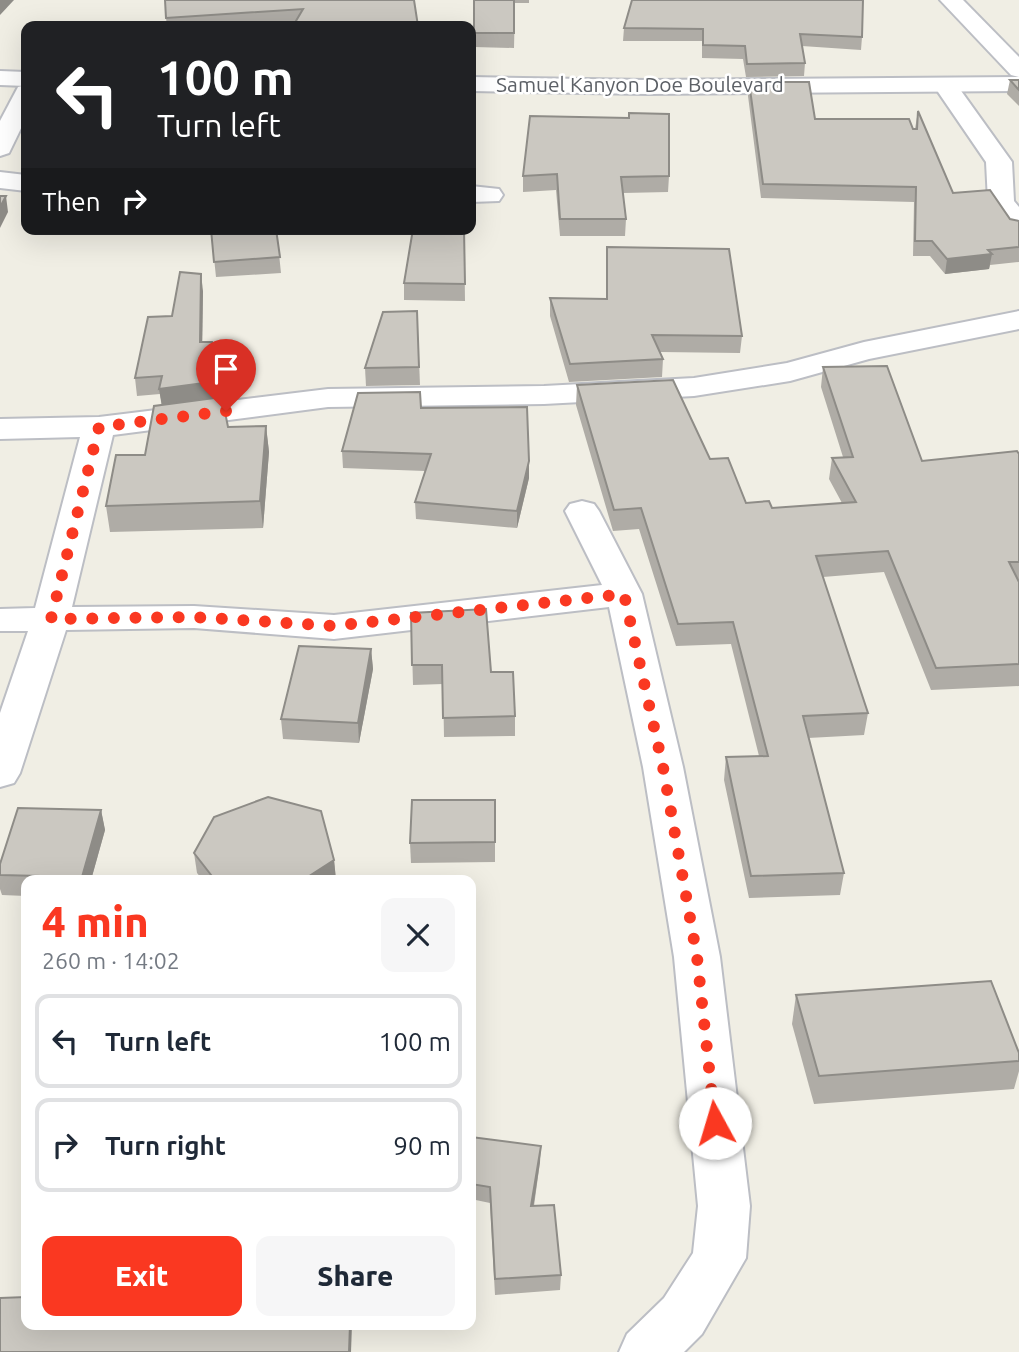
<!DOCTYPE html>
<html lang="en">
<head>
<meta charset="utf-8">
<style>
  :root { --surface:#fff; --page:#f6f6f7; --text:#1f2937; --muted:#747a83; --line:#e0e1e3; --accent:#fa3821 }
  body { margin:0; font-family:Ubuntu,sans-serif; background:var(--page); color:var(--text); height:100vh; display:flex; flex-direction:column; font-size:26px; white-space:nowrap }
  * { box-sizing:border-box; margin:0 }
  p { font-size:23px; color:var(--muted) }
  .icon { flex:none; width:38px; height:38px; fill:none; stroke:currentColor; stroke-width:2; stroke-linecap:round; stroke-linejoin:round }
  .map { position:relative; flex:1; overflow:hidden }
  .side { position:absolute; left:21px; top:875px; width:455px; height:455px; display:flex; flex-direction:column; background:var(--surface); border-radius:14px; box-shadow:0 7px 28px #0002 }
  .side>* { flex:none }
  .banner { position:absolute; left:21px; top:21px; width:455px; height:214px; border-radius:14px; box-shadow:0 7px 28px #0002; background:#202124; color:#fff; overflow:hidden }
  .pin { position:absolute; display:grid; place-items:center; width:60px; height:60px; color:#fff; margin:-72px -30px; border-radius:50% 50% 50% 0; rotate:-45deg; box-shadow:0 0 7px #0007 }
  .pin .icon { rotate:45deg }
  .me { position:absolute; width:77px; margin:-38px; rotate:354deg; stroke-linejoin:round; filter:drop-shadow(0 0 5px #0008) }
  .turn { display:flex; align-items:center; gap:24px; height:147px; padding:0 21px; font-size:32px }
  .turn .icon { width:91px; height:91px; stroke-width:2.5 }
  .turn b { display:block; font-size:49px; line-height:60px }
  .then { display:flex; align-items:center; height:66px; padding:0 21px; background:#0003; gap:14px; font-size:26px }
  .round { display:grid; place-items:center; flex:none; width:74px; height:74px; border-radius:14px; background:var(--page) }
  .head { display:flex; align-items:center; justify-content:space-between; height:119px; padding:0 21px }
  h1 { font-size:42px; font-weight:800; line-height:52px; color:var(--accent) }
  .cta { display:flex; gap:14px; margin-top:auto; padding:14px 21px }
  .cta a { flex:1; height:80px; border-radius:14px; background:var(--accent); color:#fff; font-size:28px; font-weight:800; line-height:80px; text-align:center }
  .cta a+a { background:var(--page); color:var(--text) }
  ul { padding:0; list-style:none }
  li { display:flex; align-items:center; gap:21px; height:94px; margin:0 14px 10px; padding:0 7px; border:4px solid var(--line); border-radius:14px }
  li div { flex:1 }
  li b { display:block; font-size:26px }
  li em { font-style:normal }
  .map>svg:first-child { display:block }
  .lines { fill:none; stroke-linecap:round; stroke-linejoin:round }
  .minor-casing { stroke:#bcbec4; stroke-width:4 }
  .tertiary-casing { stroke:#bcbec4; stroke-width:4 }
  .minor { fill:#fff; fill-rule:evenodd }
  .tertiary { fill:#fff; fill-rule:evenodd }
  .wall { fill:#afaca6 }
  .shaded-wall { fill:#8e8c87 }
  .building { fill:#cbc8c1; stroke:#8e8c87; stroke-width:2 }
  .route { stroke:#fa3821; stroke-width:12; stroke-dasharray:0 21.6 }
  .labels { text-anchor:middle; stroke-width:5; stroke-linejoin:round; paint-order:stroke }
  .far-street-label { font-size:21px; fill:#5c6066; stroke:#fff }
</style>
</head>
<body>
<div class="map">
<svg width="1019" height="1352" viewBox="0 0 1019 1352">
  <rect width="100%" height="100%" fill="#f0eee4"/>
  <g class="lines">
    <!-- minor casing -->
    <g class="minor-casing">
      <g id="minor">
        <path d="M940 0H963L1019 57V77L1011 75Z"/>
        <path d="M946 79 954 81 1012 162 1014 201 1019 207V234L1009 232 988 201 986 162 934 86 938 81Z"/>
        <path d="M26 85V118L9 153 0 156V121L18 87Z"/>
        <path d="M0 172 26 175V191L0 188Z"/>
        <path d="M471 186 499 189 503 195 499 201 471 202Z"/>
        <path d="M1019 311V329L869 359 790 381 694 396 544 404 328 407 113 435 72 607 194 606 334 615 602 585 565 511 570 504 582 501 594 504 599 511 642 594 683 767 720 957 750 1206 746 1258 702 1334 684 1352H619L627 1334 664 1298 693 1253 698 1206 674 957 643 767 609 607 334 639 194 628 66 630 20 773 14 783 0 787V713L28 631H0V609L35 608 80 437 0 439V419L99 417 328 389 544 386 694 378 787 363 864 342Z"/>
      </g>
    </g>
    <!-- tertiary casing -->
    <g class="tertiary-casing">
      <g id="tertiary">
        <path d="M0 71 26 72V86L0 85Z"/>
        <path d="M471 77 647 80 1019 77V91L647 94 471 91Z"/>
      </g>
    </g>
    <!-- minor -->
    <use href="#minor" class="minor"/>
    <!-- tertiary -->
    <use href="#tertiary" class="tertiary"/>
  </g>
  <!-- wall -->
  <g class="wall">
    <path d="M414 0 295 22 240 26H167L166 18Z"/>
    <path d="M474 0H529V3H515L514 48 474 47Z"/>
    <path d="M632 0 862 37 861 50 802 46 805 63 804 76 746 77 743 59 702 58V41H623L624 28Z"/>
    <path d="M1010 80H1019V106L1007 94Z"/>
    <path d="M749 82 815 119 915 129 918 111 953 193 1010 219 1019 221V262L990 265 989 269 945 274 930 256H913L914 202 761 198 748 96Z"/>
    <path d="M530 116 669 176 668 192 623 193 626 219 625 236H560L556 190 523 192V176Z"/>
    <path d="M211 229H349V233L277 235 281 273 216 277Z"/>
    <path d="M412 229H464L465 301 404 300V283L412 237Z"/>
    <path d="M607 247 742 336 740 353 660 352 663 359 662 377 569 382 550 316V298L607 299Z"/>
    <path d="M203 291 202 342 219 381 221 398 228 427 266 426 269 452 263 528 110 532 106 506 145 455 162 405 160 394 137 396 135 378 172 316Z"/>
    <path d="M417 311 420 385 366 386 365 368Z"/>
    <path d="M823 367 922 461 1019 454V686L931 690 884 572 823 577 868 713 864 735 808 738 844 873 840 895 749 898 724 780 726 757 759 756 731 644 676 646 639 529 613 531 576 405 577 385 710 459 746 503 772 508 842 503 829 479 832 458 843 457 821 387Z"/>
    <path d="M421 408 529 478 517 528 416 519 415 502 425 471 343 468 342 451Z"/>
    <path d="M411 613 491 672 515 716V736L444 737 443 684 413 685Z"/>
    <path d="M371 649 373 669 359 743 283 739 281 719Z"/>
    <path d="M495 800V862L411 863 410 843Z"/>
    <path d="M101 810 105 830 91 880H26V896L2 895 0 889V864Z"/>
    <path d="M194 853 334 860 336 880H203L197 873Z"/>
    <path d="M796 995 1019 1053V1071L1014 1089 814 1104 792 1024Z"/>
    <path d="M471 1137 540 1162 534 1206 561 1275 560 1290 495 1295 490 1203 471 1199Z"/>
  </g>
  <!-- shaded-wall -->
  <g class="shaded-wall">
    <path d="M0 0H14L0 15Z"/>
    <path d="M6 196 8 212 0 228V207Z"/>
    <path d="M992 254 989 269 945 274 947 259Z"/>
    <path d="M201 274 203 291 202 359 200 342Z"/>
    <path d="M219 381 221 399 162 407 159 389Z"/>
    <path d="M266 426 269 452 263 528 260 501Z"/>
    <path d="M529 461V478L517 528V511Z"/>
    <path d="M371 649 373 669 359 743 358 723Z"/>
    <path d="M101 810 105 830 91 880H83L82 877Z"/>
    <path d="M334 860 336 880H303Z"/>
    <path d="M541 1146 540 1162 531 1222V1206Z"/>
    <path d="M350 1325H352L351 1352H349Z"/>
  </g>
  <!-- building -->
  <g class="building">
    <path d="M165 0H414L418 26H293L303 9 166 18Z"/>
    <rect x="474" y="0" width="40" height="33"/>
    <path d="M632 0H863L862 37 800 34 805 63 747 64 745 46 703 45V29L624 28Z"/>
    <path d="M1010 80H1019V90Z"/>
    <path d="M749 82H809L815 119H909L913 129H917L918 111 953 193 990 190 1010 219 1019 221V247L988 250 992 254 947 259 932 241H915L916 187 763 184Z"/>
    <path d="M629 113 669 114V176L621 177 626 219H560L557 174 523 176 530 116 629 118Z"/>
    <path d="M0 196H6L0 207Z"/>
    <path d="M211 229H276L280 257 214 262Z"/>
    <path d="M413 229H464L465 284 404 283Z"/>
    <path d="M607 247 729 249 742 336 652 335 663 359 570 364 550 298 607 299Z"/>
    <path d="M180 272 201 274 200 342H212L219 381 159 389 162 376 135 378 148 317 172 316Z"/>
    <path d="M417 311 419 367 365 368 383 312Z"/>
    <path d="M887 366 922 461 1017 451 1019 454V562H1009L1019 582V664L936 668 888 551 816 556 868 713 803 716 844 873 751 876 726 757 768 756 733 622 678 624 641 508 614 510 577 385 673 380 710 459 728 458 746 503 769 501 772 508 856 502 832 458 853 457 823 367Z"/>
    <path d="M420 392 421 408 527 407 529 461 517 511 415 502 431 454 342 451 358 393Z"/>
    <path d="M222 397 228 427 266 426 260 501 106 506 116 455H145L154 406Z"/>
    <path d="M486 609 491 672H513L515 716 443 718 442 665H412L411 613Z"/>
    <path d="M299 646 371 649 358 723 281 719Z"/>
    <path d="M268 797 321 811 334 860 303 880H215L194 853 214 817Z"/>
    <path d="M412 800H495V842L410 843Z"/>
    <path d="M18 808 101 810 82 877 0 875V864Z"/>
    <path d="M991 981 1019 1053V1061L819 1076 796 995Z"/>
    <path d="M471 1137 541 1146 531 1206 554 1205 561 1275 495 1279 490 1187 471 1184Z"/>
    <path d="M26 1297V1325H350L349 1352H0V1298Z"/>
  </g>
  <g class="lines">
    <!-- route -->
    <path class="route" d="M226 411 99 427 51 619 194 617 334 626 624 594 663 767 697 957 715 1123"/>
  </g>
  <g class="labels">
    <!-- far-street labels -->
    <g class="far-street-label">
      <text x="640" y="92">Samuel Kanyon Doe Boulevard</text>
    </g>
  </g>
</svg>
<div class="pin" style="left:226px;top:411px;background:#d93025"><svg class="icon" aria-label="arrive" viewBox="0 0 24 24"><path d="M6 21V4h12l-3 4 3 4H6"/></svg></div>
<svg class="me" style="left:715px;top:1123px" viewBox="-20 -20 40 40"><circle r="19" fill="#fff"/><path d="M0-13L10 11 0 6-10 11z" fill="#fa3821"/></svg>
<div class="banner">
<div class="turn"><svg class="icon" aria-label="left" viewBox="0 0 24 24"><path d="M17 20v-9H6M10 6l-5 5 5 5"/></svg><div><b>100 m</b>Turn left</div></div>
<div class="then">Then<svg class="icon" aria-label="right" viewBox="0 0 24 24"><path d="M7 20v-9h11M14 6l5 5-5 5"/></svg></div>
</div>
<section class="side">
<div class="head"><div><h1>4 min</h1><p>260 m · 14:02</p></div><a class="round"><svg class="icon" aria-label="close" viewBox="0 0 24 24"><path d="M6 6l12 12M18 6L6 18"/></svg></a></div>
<ul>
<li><svg class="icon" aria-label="left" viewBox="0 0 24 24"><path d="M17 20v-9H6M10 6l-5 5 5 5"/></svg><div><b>Turn left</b></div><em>100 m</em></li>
<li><svg class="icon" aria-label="right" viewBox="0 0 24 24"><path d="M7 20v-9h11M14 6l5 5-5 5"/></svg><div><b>Turn right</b></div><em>90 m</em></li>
</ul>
<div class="cta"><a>Exit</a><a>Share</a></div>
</section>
</div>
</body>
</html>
